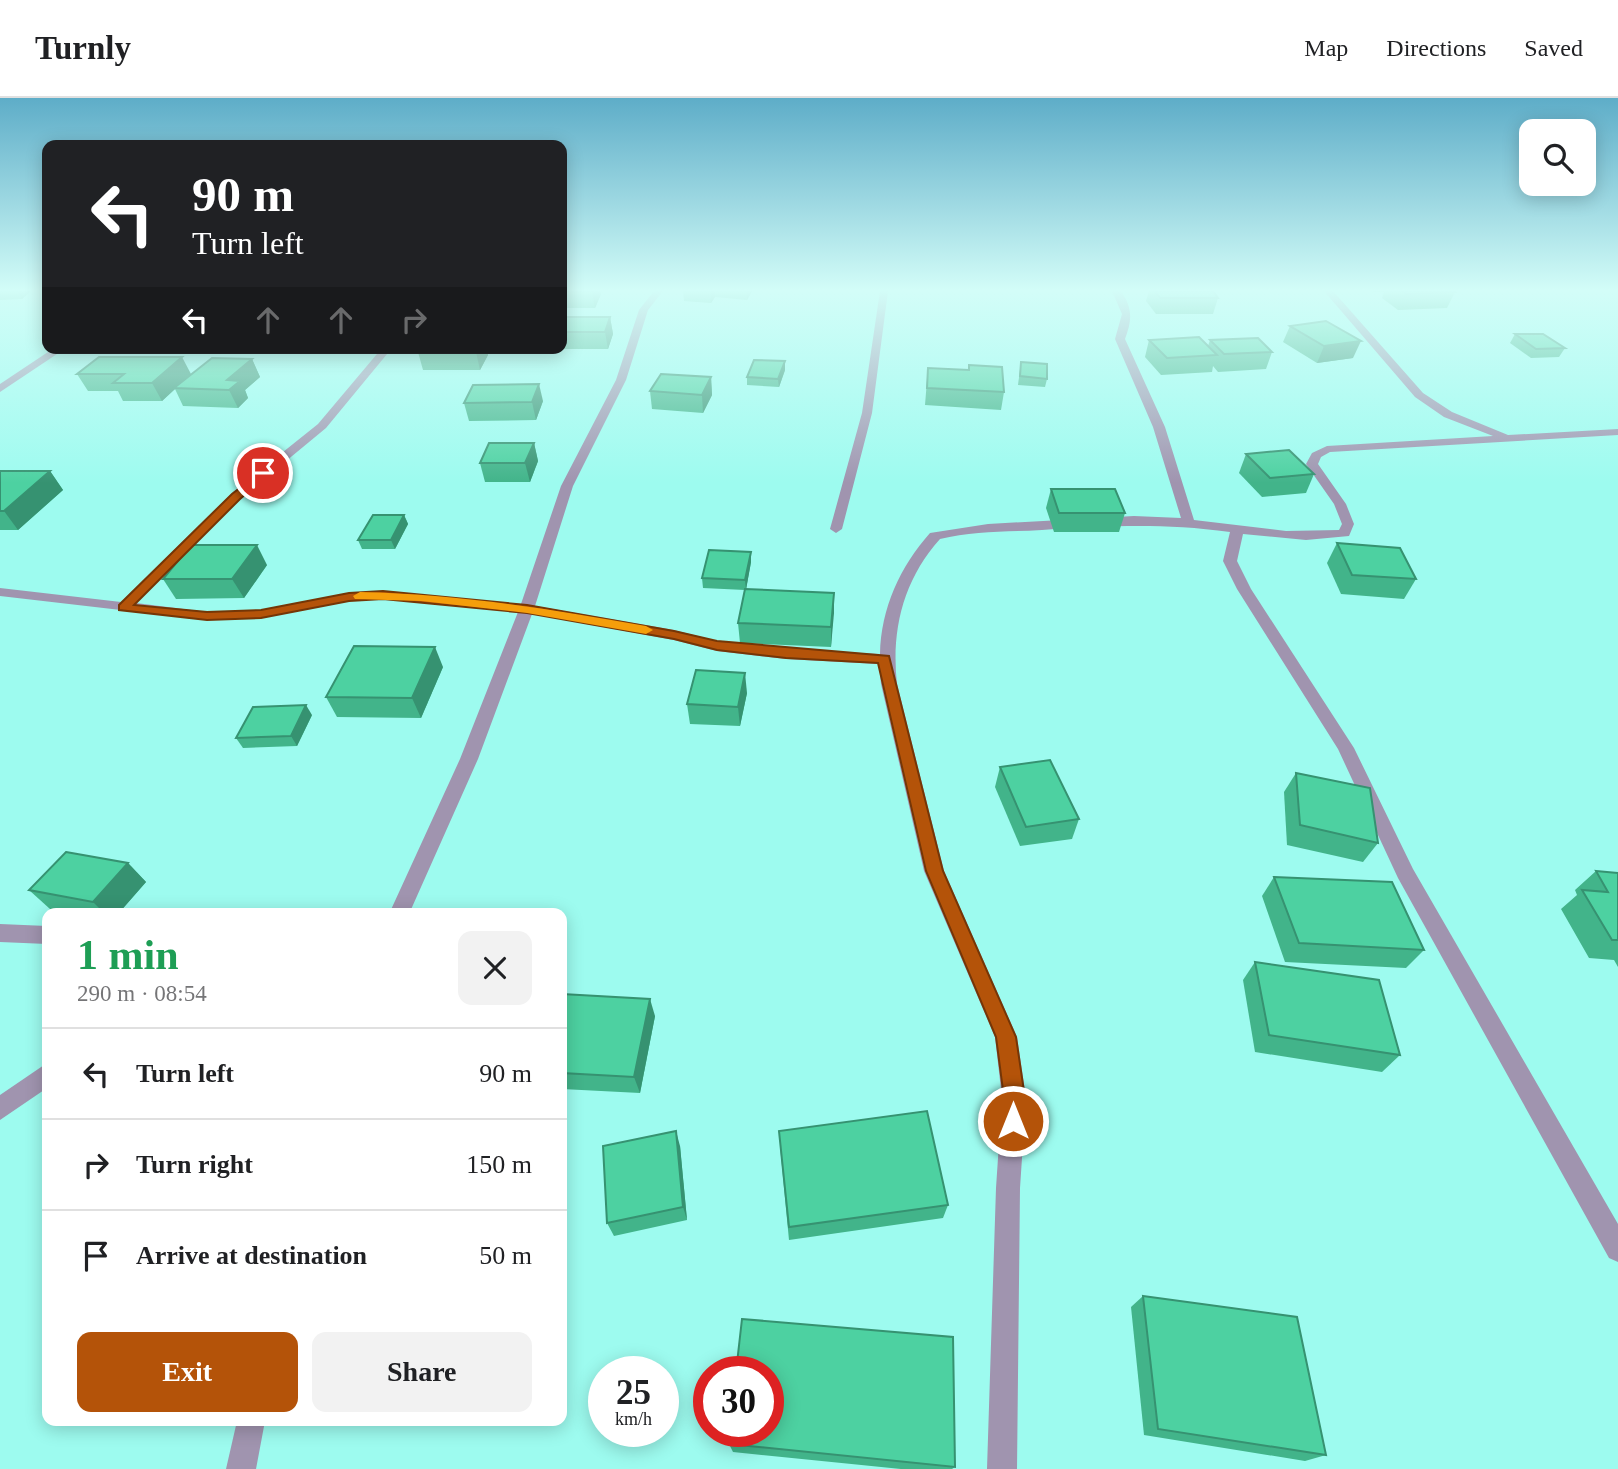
<!DOCTYPE html>
<html lang="en">
<head>
<meta charset="utf-8">
<style>
  :root { --surface:#fff; --page:#f2f2f2; --text:#202124; --muted:#757577; --line:#e0e0e0; --accent:#b45309 }
  body { margin:0; font-family:Georgia,serif; background:var(--page); color:var(--text); height:100vh; display:flex; flex-direction:column; font-size:26px; white-space:nowrap }
  * { box-sizing:border-box; margin:0 }
  p { font-size:23px; color:var(--muted) }
  .icon { flex:none; width:38px; height:38px; fill:none; stroke:currentColor; stroke-width:2; stroke-linecap:round; stroke-linejoin:round }
  .map { position:relative; flex:1; overflow:hidden }
  .sheet { position:absolute; left:42px; top:810px; width:525px; height:518px; display:flex; flex-direction:column; background:var(--surface); border-radius:14px; box-shadow:0 4px 18px #0003 }
  .sheet>* { flex:none }
  .guide { position:absolute; left:42px; top:42px; width:525px; height:214px; border-radius:14px; box-shadow:0 4px 18px #0003; background:#202124; color:#fff; overflow:hidden }
  .tools { position:absolute; left:1519px; top:21px; display:grid; gap:14px }
  .tools a { display:grid; place-items:center; width:77px; height:77px; border-radius:14px; background:var(--surface); box-shadow:0 4px 18px #0003; font-size:35px }
  .speed { position:absolute; left:588px; top:1258px; display:flex; gap:14px; font-size:35px; font-weight:700; text-align:center }
  .speed>* { display:grid; place-content:center; width:91px; height:91px; border-radius:50%; background:var(--surface); box-shadow:0 4px 18px #0003; line-height:1 }
  .speed small { font-size:18px; font-weight:400 }
  .speed .limit { border:10px solid #d22; background:#fff; color:#111 }
  .pin { position:absolute; display:grid; place-items:center; width:60px; height:60px; color:#fff; margin:-30px; border:4px solid #fff; border-radius:50%; box-shadow:0 2px 7px #0007 }
  .me { position:absolute; width:77px; margin:-38px; rotate:0deg; stroke-linejoin:round; filter:drop-shadow(0 0 5px #0008) }
  .turn { display:flex; align-items:center; gap:24px; height:147px; padding:0 35px; font-size:32px }
  .turn .icon { width:91px; height:91px; stroke-width:2.5 }
  .turn b { display:block; font-size:49px; line-height:60px }
  .lanes { display:flex; align-items:center; height:66px; padding:0 35px; background:#0003; justify-content:center; gap:35px; direction:ltr }
  .lanes .off { opacity:.35 }
  .round { display:grid; place-items:center; flex:none; width:74px; height:74px; border-radius:14px; background:var(--page) }
  .summary { display:flex; align-items:center; justify-content:space-between; height:119px; padding:0 35px }
  h1 { font-size:42px; font-weight:800; line-height:52px; color:#1e9e55 }
  .primary-button { display:flex; gap:14px; margin-top:auto; padding:14px 35px }
  .primary-button a { flex:1; height:80px; border-radius:14px; background:var(--accent); color:#fff; font-size:28px; font-weight:800; line-height:80px; text-align:center }
  .primary-button a+a { background:var(--page); color:var(--text) }
  ul { padding:0; list-style:none }
  li { display:flex; align-items:center; gap:21px; height:91px; padding:0 35px; border-top:2px solid var(--line) }
  li div { flex:1 }
  li b { display:block; font-size:26px }
  li em { font-style:normal }
  header { display:flex; align-items:center; gap:42px; box-sizing:border-box; height:98px; padding:0 35px; background:var(--surface); border-bottom:2px solid var(--line) }
  header strong { font-size:33px }
  nav { display:flex; gap:38px; margin-inline-start:auto; font-size:24px }
  .map>svg:first-child { display:block }
  .lines { fill:none; stroke-linecap:round; stroke-linejoin:round }
  .street { fill:#a094af; fill-rule:evenodd }
  .wall { fill:#42b48a }
  .shaded-wall { fill:#369271 }
  .building { fill:#4dd1a1; stroke:#369271; stroke-width:2 }
  .route { fill:#b45309; stroke:#753606; stroke-width:2 }
  .slow { fill:#f59e0b }
</style>
</head>
<body>
<header>
<strong>Turnly</strong>
<nav><a>Map</a><a>Directions</a><a>Saved</a></nav>
</header>
<div class="map">
<svg width="1618" height="1371" viewBox="0 0 1618 1371">
  <rect width="100%" height="100%" fill="#9dfbef"/>
  <g class="lines">
    <!-- street -->
    <g class="street">
      <path d="M654 193H663L648 212 626 282 573 388 535 508 674 532 717 543 786 551 880 556C881 510 900 469 930 435L988 426 1134 418 1181 420 1153 329 1115 241 1122 216 1112 193H1121C1133 211 1132 222 1125 241L1165 329 1194 422 1286 433 1339 432 1342 426 1334 406 1306 366 1312 355 1327 348 1493 338 1444 319 1415 299 1324 193H1333L1423 295 1452 314 1508 337 1618 331V337L1330 354 1321 359 1318 366 1346 406 1354 426 1349 438 1306 442 1243 436 1237 463 1251 491 1354 650 1413 771 1618 1126V1164L1609 1160 1398 780 1338 651 1237 491 1223 463 1230 434C1161 425 1110 428 1042 432 1007 434 973 433 940 441 903 482 891 533 897 586L944 773 1017 939 1026 1000 1020 1090 1017 1371H987L996 1090 1002 1000 995 939 924 773 881 586 879 566 786 561 717 553 674 542 532 516 478 661 409 816H389L460 661 518 514 383 501 349 503 261 520 207 522 0 498V490L121 504 232 395 318 326 382 250H392L326 330 240 401 136 505 207 514 261 512 349 495 383 493 521 506 561 388 616 282 639 212Z"/>
      <path d="M880 193H888L872 315 842 431 836 435 830 431 862 315Z"/>
      <path d="M54 250H66L0 294V286Z"/>
      <path d="M0 826 47 828V846L0 844Z"/>
      <path d="M47 965V990L0 1022V997Z"/>
      <path d="M237 1323H265L256 1371H226Z"/>
    </g>
  </g>
  <!-- wall -->
  <g class="wall">
    <path d="M0 193H31L22 201 0 202Z"/>
    <path d="M562 193H600L601 196 595 210H562Z"/>
    <path d="M683 193H752L747 202 715 199 711 205 684 203Z"/>
    <path d="M1149 193H1213L1218 200 1213 216H1156L1146 203Z"/>
    <path d="M1372 193H1454L1455 194 1447 210 1398 212 1382 200 1384 194H1373Z"/>
    <path d="M562 219H610L613 236 608 251H530L562 250Z"/>
    <path d="M1290 228 1353 260 1317 265 1283 244Z"/>
    <path d="M1515 236 1565 250 1559 259 1531 260 1510 245Z"/>
    <path d="M1149 242 1208 248 1210 242 1272 254 1266 271 1218 274 1213 268 1212 274 1161 277 1145 259Z"/>
    <path d="M486 250 488 257 480 272H423L418 254Z"/>
    <path d="M252 261 260 279 245 292 248 300 238 310 183 308 175 291 162 303H123L118 293H88L77 276H191Z"/>
    <path d="M1021 264 1047 281 1045 289 1018 287Z"/>
    <path d="M969 267 1004 294 1001 312 925 307 928 270 969 272Z"/>
    <path d="M785 272 779 289 747 287V279Z"/>
    <path d="M711 279 712 297 703 315 652 311 650 293Z"/>
    <path d="M543 303 536 322 469 323 464 305Z"/>
    <path d="M534 345 538 363 530 384H485L480 365Z"/>
    <path d="M1246 356 1314 376 1306 395 1262 399 1239 375Z"/>
    <path d="M0 373H50L63 392 18 432H0Z"/>
    <path d="M1051 391 1125 415 1119 434H1054L1046 410Z"/>
    <path d="M404 417 408 426 395 451H362L358 442Z"/>
    <path d="M1337 445 1416 481 1404 501 1341 496 1327 465Z"/>
    <path d="M751 454V464L746 491 834 495 831 549 740 545 738 525 745 492 703 490 702 480Z"/>
    <path d="M267 467 244 500 176 501 163 481Z"/>
    <path d="M443 569 421 620 337 619 326 599Z"/>
    <path d="M747 595 740 628 690 626 687 606Z"/>
    <path d="M312 617 297 648 243 650 236 640Z"/>
    <path d="M1000 669 1079 721 1072 741 1020 748 995 689Z"/>
    <path d="M1296 675 1378 745 1363 764 1287 747 1284 694Z"/>
    <path d="M128 765 146 784 118 816H75L50 811 29 792Z"/>
    <path d="M1596 773 1618 775V869L1614 862 1589 860 1561 811 1577 797 1575 792Z"/>
    <path d="M1274 779 1424 852 1406 870 1285 864 1262 798Z"/>
    <path d="M1255 864 1400 957 1382 974 1255 954 1243 882Z"/>
    <path d="M562 896 655 918 640 995 562 991Z"/>
    <path d="M680 1048 687 1122 614 1138 607 1125Z"/>
    <path d="M780 1048 948 1107 943 1120 789 1142Z"/>
    <path d="M1143 1198 1326 1357 1305 1363 1144 1337 1131 1209Z"/>
    <path d="M729 1346 955 1369 952 1371H901L733 1354Z"/>
  </g>
  <!-- shaded-wall -->
  <g class="shaded-wall">
    <path d="M17 193H31L22 201Z"/>
    <path d="M592 193H600L601 196 595 210Z"/>
    <path d="M710 193H715V199L711 205Z"/>
    <path d="M747 193H752L747 202Z"/>
    <path d="M610 219 613 236 608 251 605 234Z"/>
    <path d="M1361 243 1353 260 1317 265 1324 248Z"/>
    <path d="M478 250H486L488 257 480 272 476 254Z"/>
    <path d="M182 259 191 276 174 290 175 291 162 303 152 285Z"/>
    <path d="M252 261 260 279 245 292 248 300 238 310 229 292 227 282Z"/>
    <path d="M785 263V272L779 289 778 281Z"/>
    <path d="M711 279 712 297 703 315 702 297Z"/>
    <path d="M539 286 543 303 536 322 532 304Z"/>
    <path d="M534 345 538 363 530 384 525 365Z"/>
    <path d="M50 373 63 392 18 432 4 413Z"/>
    <path d="M404 417 408 426 395 451 391 442Z"/>
    <path d="M257 447 267 467 244 500 232 481Z"/>
    <path d="M751 454V464L746 492 745 482Z"/>
    <path d="M834 495V515L831 549V529Z"/>
    <path d="M435 549 443 569 421 620 412 600Z"/>
    <path d="M745 575 747 595 740 628 738 609Z"/>
    <path d="M306 607 312 617 297 648 291 638Z"/>
    <path d="M128 765 146 784 118 816H105L93 804Z"/>
    <path d="M650 901 655 918 640 995 634 979Z"/>
    <path d="M676 1033 680 1048 687 1122 683 1109Z"/>
  </g>
  <!-- building -->
  <g class="building">
    <path d="M562 193H592L562 194Z"/>
    <path d="M1155 193H1213L1218 200H1160Z"/>
    <path d="M1402 193H1454L1455 194 1406 196Z"/>
    <path d="M562 219H610L605 234H562Z"/>
    <path d="M1326 223 1361 243 1324 248 1290 228Z"/>
    <path d="M1515 236H1543L1565 250 1536 251Z"/>
    <path d="M1199 239 1217 257 1167 260 1149 242Z"/>
    <path d="M1258 240 1272 254 1224 256 1210 242Z"/>
    <path d="M421 250H478L476 254H418Z"/>
    <path d="M99 259H182L152 285H113L124 276H77Z"/>
    <path d="M212 260 252 261 227 282 240 283 229 292 174 290Z"/>
    <path d="M754 262 785 263 778 281 747 279Z"/>
    <path d="M1021 264 1047 266V281L1020 278Z"/>
    <path d="M969 267 1002 269 1004 294 927 290 928 270 969 272Z"/>
    <path d="M661 276 711 279 702 297 650 293Z"/>
    <path d="M539 286 532 304 464 305 473 287Z"/>
    <path d="M489 345H534L525 365H480Z"/>
    <path d="M1289 352 1314 376 1270 380 1246 356Z"/>
    <path d="M0 373H50L4 413H0Z"/>
    <path d="M1051 391H1115L1125 415H1059Z"/>
    <path d="M373 417H404L391 442H358Z"/>
    <path d="M1337 445 1400 450 1416 481 1352 477Z"/>
    <path d="M191 447H257L232 481H163Z"/>
    <path d="M709 452 751 454 745 482 702 480Z"/>
    <path d="M745 491 834 495 831 529 738 525Z"/>
    <path d="M354 548 435 549 412 600 326 599Z"/>
    <path d="M696 572 745 575 738 609 687 606Z"/>
    <path d="M306 607 291 638 236 640 253 609Z"/>
    <path d="M1050 662 1079 721 1026 729 1000 669Z"/>
    <path d="M1296 675 1370 690 1378 745 1300 727Z"/>
    <path d="M66 754 128 765 93 804 29 792Z"/>
    <path d="M1596 773 1618 775V842H1612L1582 792 1608 794Z"/>
    <path d="M1274 779 1392 784 1424 852 1299 845Z"/>
    <path d="M1255 864 1379 882 1400 957 1269 937Z"/>
    <path d="M562 896 650 901 634 979 562 975Z"/>
    <path d="M927 1013 948 1107 789 1129 779 1033Z"/>
    <path d="M676 1033 683 1109 607 1125 603 1048Z"/>
    <path d="M1143 1198 1297 1219 1326 1357 1158 1331Z"/>
    <path d="M742 1221 953 1239 955 1369 729 1346 730 1334H768V1274H736Z"/>
  </g>
  <!-- sky -->
  <linearGradient id="sky" x2="0" y2="1"><stop stop-color="#5eadc8"/><stop offset="0.5" stop-color="#d3fdf8"/><stop offset="1" stop-color="#d3fdf8" stop-opacity="0"/></linearGradient>
  <rect width="1618" height="385" fill="url(#sky)"/>
  <!-- route -->
  <path class="route" d="M263 372 269 375 267 378 240 401 134 507 207 514 261 512 349 495 383 493 527 507 674 533 717 543 889 558 943 773 1016 939 1025 1000 1020 1030 1013 1033 1005 1030 1002 1023 1004 1000 996 939 926 773 878 565 786 560 717 552 674 541 527 515 383 501 349 503 261 520 207 522 119 512V507L232 396Z"/>
  <!-- slow -->
  <path class="slow" d="M360 494C457 496 551 511 646 528L653 532 646 536 527 515 421 503 355 501 353 498Z"/>
</svg>
<div class="tools">
<a><svg class="icon" aria-label="search" viewBox="0 0 24 24"><circle cx="10" cy="10" r="6"/><path d="M15 15l6 6"/></svg></a>
</div>
<div class="speed"><div>25<small>km/h</small></div><div class="limit">30</div></div>
<div class="pin" style="left:263px;top:375px;background:#d93025"><svg class="icon" aria-label="arrive" viewBox="0 0 24 24"><path d="M6 21V4h12l-3 4 3 4H6"/></svg></div>
<svg class="me" style="left:1013px;top:1023px" viewBox="-20 -20 40 40"><circle r="17" fill="#b45309" stroke="#fff" stroke-width="3"/><path d="M0-11L8 9 0 5-8 9z" fill="#fff"/></svg>
<div class="guide">
<div class="turn"><svg class="icon" aria-label="left" viewBox="0 0 24 24"><path d="M17 20v-9H6M10 6l-5 5 5 5"/></svg><div><b>90 m</b>Turn left</div></div>
<div class="lanes"><svg class="icon" aria-label="left" viewBox="0 0 24 24"><path d="M17 20v-9H6M10 6l-5 5 5 5"/></svg><svg class="icon off" aria-label="ahead" viewBox="0 0 24 24"><path d="M12 20V5M6 11l6-6 6 6"/></svg><svg class="icon off" aria-label="ahead" viewBox="0 0 24 24"><path d="M12 20V5M6 11l6-6 6 6"/></svg><svg class="icon off" aria-label="right" viewBox="0 0 24 24"><path d="M7 20v-9h11M14 6l5 5-5 5"/></svg></div>
</div>
<section class="sheet">
<div class="summary"><div><h1>1 min</h1><p>290 m · 08:54</p></div><a class="round"><svg class="icon" aria-label="close" viewBox="0 0 24 24"><path d="M6 6l12 12M18 6L6 18"/></svg></a></div>
<ul>
<li><svg class="icon" aria-label="left" viewBox="0 0 24 24"><path d="M17 20v-9H6M10 6l-5 5 5 5"/></svg><div><b>Turn left</b></div><em>90 m</em></li>
<li><svg class="icon" aria-label="right" viewBox="0 0 24 24"><path d="M7 20v-9h11M14 6l5 5-5 5"/></svg><div><b>Turn right</b></div><em>150 m</em></li>
<li><svg class="icon" aria-label="arrive" viewBox="0 0 24 24"><path d="M6 21V4h12l-3 4 3 4H6"/></svg><div><b>Arrive at destination</b></div><em>50 m</em></li>
</ul>
<div class="primary-button"><a>Exit</a><a>Share</a></div>
</section>
</div>
</body>
</html>
